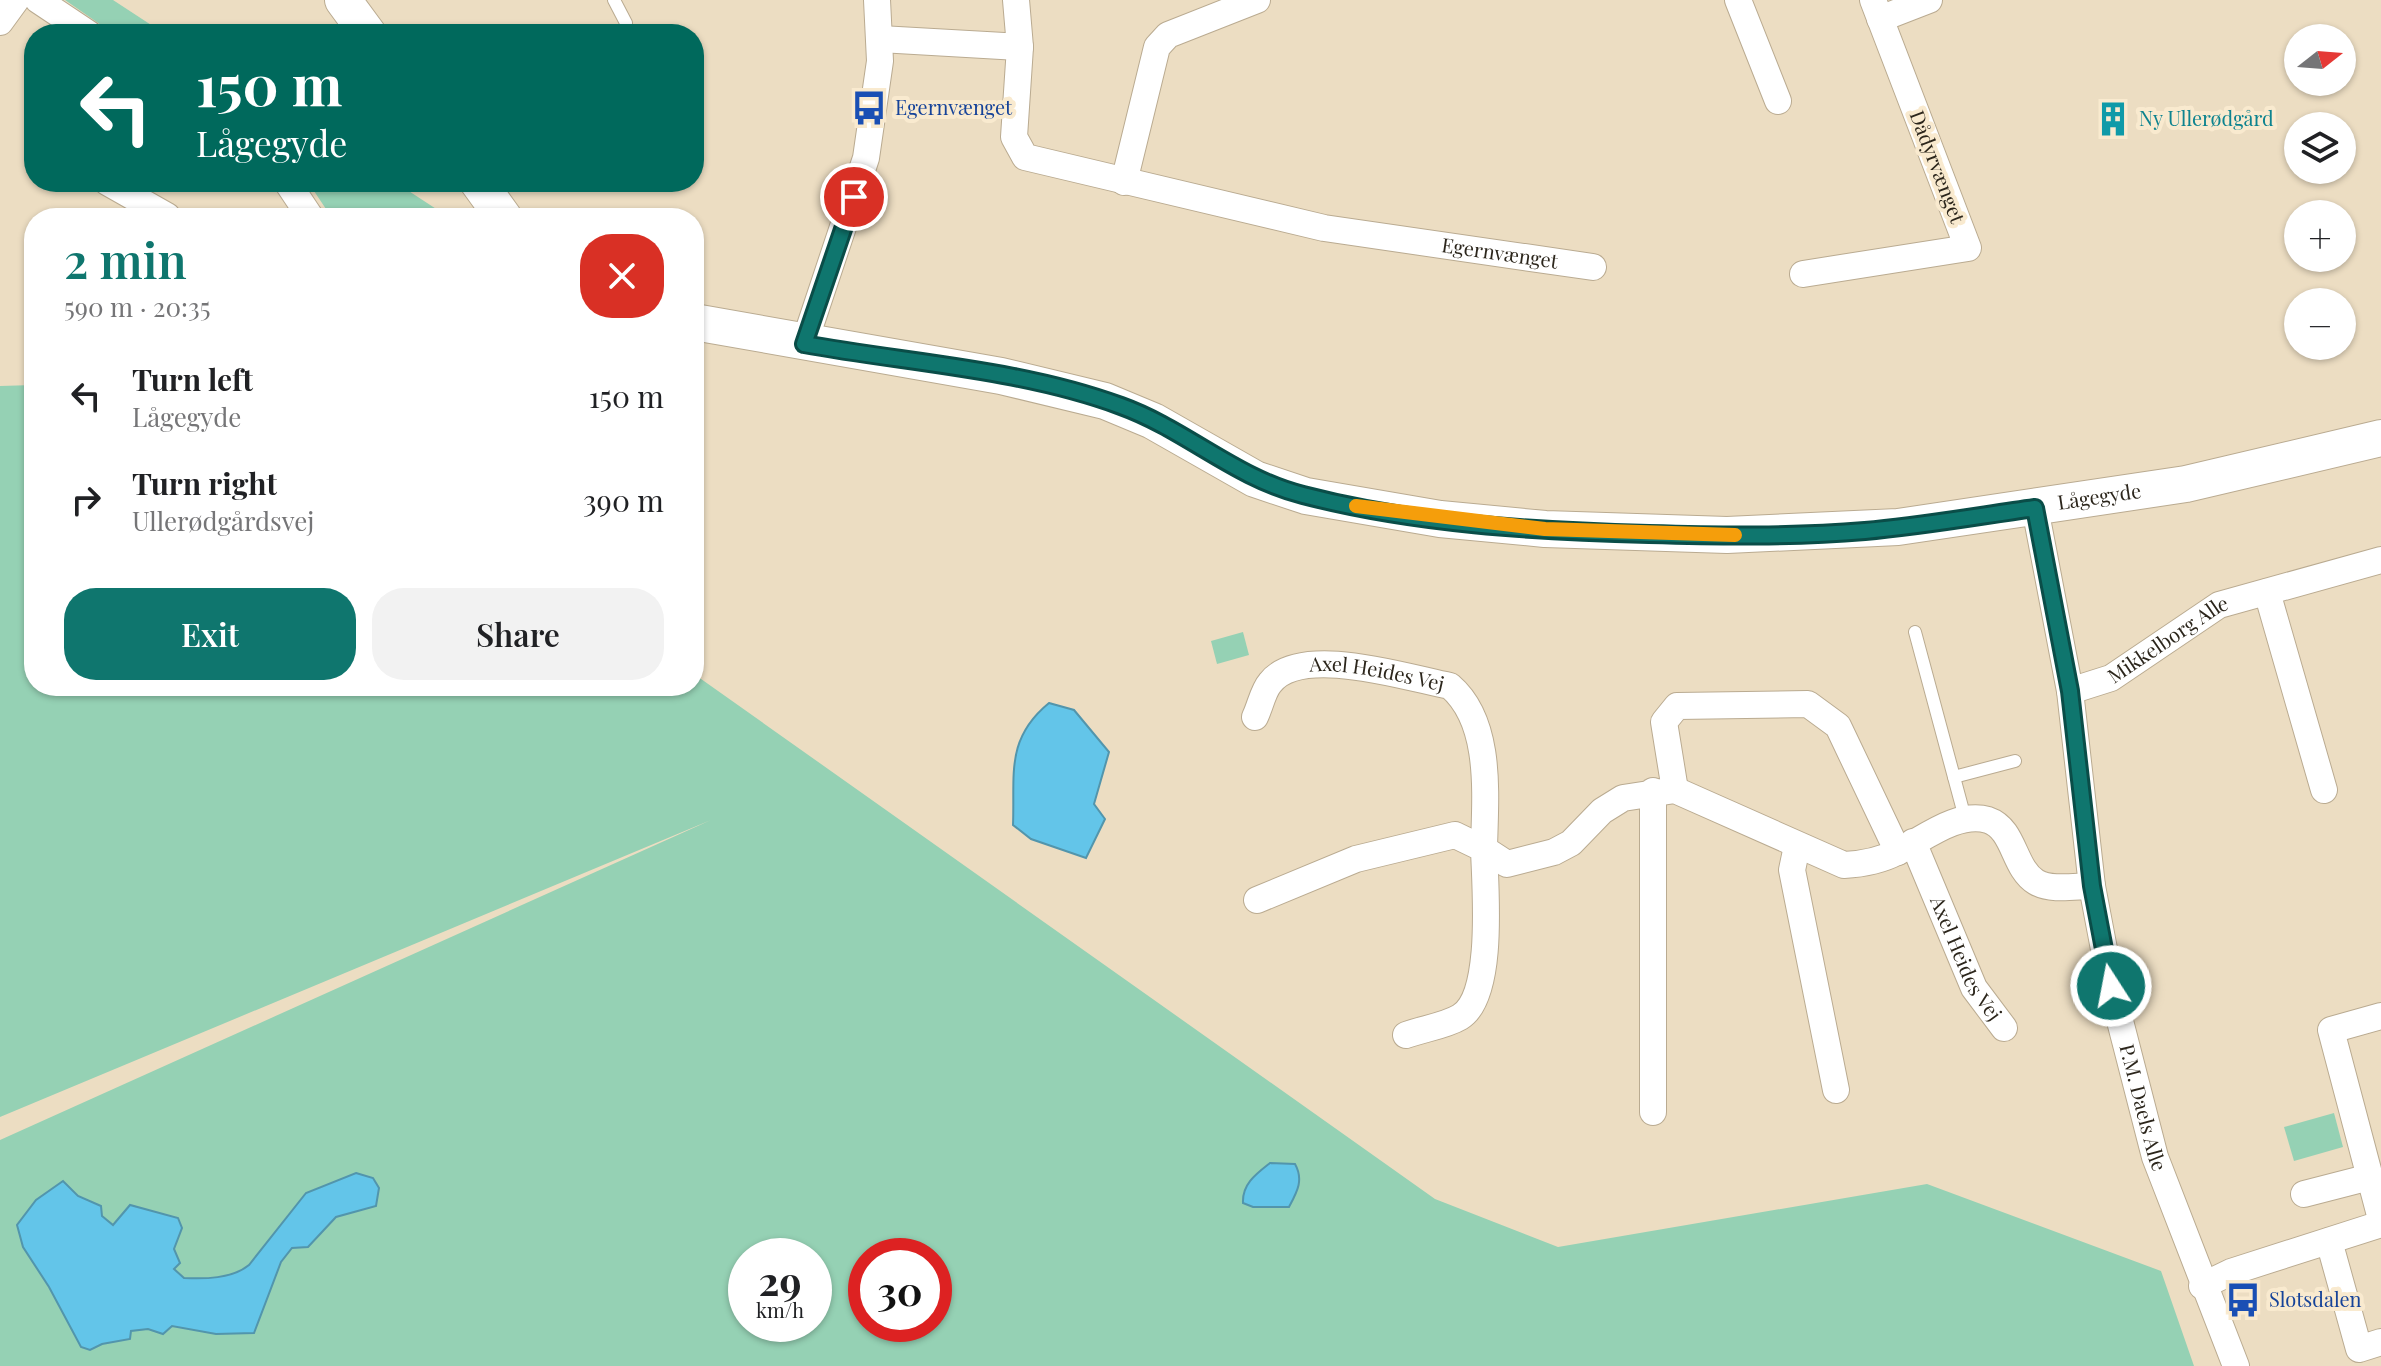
<!DOCTYPE html>
<html lang="en">
<head>
<meta charset="utf-8">
<style>
  :root { --surface:#fff; --page:#f2f2f2; --text:#202124; --muted:#757577; --accent:#0f766e }
  body { margin:0; font-family:"Playfair Display",serif; background:var(--page); color:var(--text); height:100vh; display:flex; flex-direction:column; font-size:30px; white-space:nowrap }
  * { box-sizing:border-box; margin:0 }
  p { font-size:26px; color:var(--muted) }
  .icon { flex:none; width:44px; height:44px; fill:none; stroke:currentColor; stroke-width:2; stroke-linecap:round; stroke-linejoin:round }
  .map { position:relative; flex:1; overflow:hidden }
  .drawer { position:absolute; left:24px; top:208px; width:680px; height:488px; display:flex; flex-direction:column; background:var(--surface); border-radius:32px; box-shadow:0 2px 6px #0004 }
  .drawer>* { flex:none }
  .hud { position:absolute; left:24px; top:24px; width:680px; height:168px; border-radius:32px; box-shadow:0 2px 6px #0004; background:#00695c; color:#fff; overflow:hidden }
  .needle { width:52px; rotate:73deg }
  .buttons { position:absolute; left:2284px; top:24px; display:grid; gap:16px }
  .buttons a { display:grid; place-items:center; width:72px; height:72px; border-radius:50%; background:var(--surface); box-shadow:0 2px 6px #0004; font-size:40px }
  .speed { position:absolute; left:728px; top:1238px; display:flex; gap:16px; font-size:40px; font-weight:700; text-align:center }
  .speed>* { display:grid; place-content:center; width:104px; height:104px; border-radius:50%; background:var(--surface); box-shadow:0 2px 6px #0004; line-height:1 }
  .speed small { font-size:20px; font-weight:400 }
  .speed .limit { border:12px solid #d22; background:#fff; color:#111 }
  .pin { position:absolute; display:grid; place-items:center; width:68px; height:68px; color:#fff; margin:-34px; border:4px solid #fff; border-radius:50%; box-shadow:0 2px 8px #0007 }
  .me { position:absolute; width:88px; margin:-44px; rotate:349deg; stroke-linejoin:round; filter:drop-shadow(0 0 6px #0008) }
  .turn { display:flex; align-items:center; gap:28px; height:168px; padding:0 40px; font-size:36px }
  .turn .icon { width:104px; height:104px; stroke-width:2.5 }
  .turn b { display:block; font-size:56px; line-height:68px }
  .round { display:grid; place-items:center; flex:none; width:84px; height:84px; border-radius:32px; background:var(--page) }
  .headline { display:flex; align-items:center; justify-content:space-between; height:136px; padding:0 40px }
  h1 { font-size:48px; font-weight:600; line-height:60px; color:var(--accent) }
  .primary-button { display:flex; gap:16px; margin-top:auto; padding:16px 40px }
  .primary-button a { flex:1; height:92px; border-radius:32px; background:var(--accent); color:#fff; font-size:32px; font-weight:600; line-height:92px; text-align:center }
  .primary-button a+a { background:var(--page); color:var(--text) }
  ul { padding:0; list-style:none }
  li { display:flex; align-items:center; gap:24px; height:104px; padding:0 40px }
  li div { flex:1 }
  li b { display:block; font-size:30px }
  li em { font-style:normal }
  .map>svg:first-child { display:block }
  .green { fill:#95d1b4; fill-rule:evenodd }
  .water { fill:#63c5e9; stroke:#5295ac; stroke-width:2 }
  .lines { fill:none; stroke-linecap:round; stroke-linejoin:round }
  .lane-casing { stroke:#baab91; stroke-width:14 }
  .street-casing { stroke:#baab91; stroke-width:28 }
  .secondary-casing { stroke:#baab91; stroke-width:38 }
  .lane { stroke:#fff; stroke-width:12 }
  .street { stroke:#fff; stroke-width:26 }
  .secondary { stroke:#fff; stroke-width:36 }
  .route-casing { stroke:#0a4d48; stroke-width:20 }
  .route { stroke:#0f766e; stroke-width:14 }
  .slow { stroke:#f59e0b; stroke-width:14 }
  .labels { text-anchor:middle; stroke-width:8; stroke-linejoin:round; paint-order:stroke }
  .transit-label { font-size:20px; fill:#164399; stroke:#f9eacf; text-anchor:start }
  .culture-label { font-size:20px; fill:#0d838f; stroke:#f9eacf; text-anchor:start }
  .street-label { font-size:20px; fill:#2c261c; stroke:#f9eacf }
</style>
</head>
<body>
<div class="map">
<svg width="2381" height="1366" viewBox="0 0 2381 1366">
  <rect width="100%" height="100%" fill="#ecddc2"/>
  <!-- green -->
  <g class="green">
    <path d="M65 0H113L165 34H114Z"/>
    <path d="M308 182H395L450 218H383L372 212 368 218H332Z"/>
    <path d="M34 385V686H694V674L1435 1199 1558 1247 1927 1184 2161 1271 2194 1366H0V1140L711 820 0 1117V386ZM746 1256H814V1324H746ZM866 1256H934V1324H866Z"/>
    <path d="M1243 632 1249 655 1217 664 1211 641Z"/>
    <path d="M2334 1113 2343 1147 2294 1161 2284 1127Z"/>
  </g>
  <!-- water -->
  <g class="water">
    <path d="M1049 703 1074 710 1109 752 1094 804 1105 819 1086 858 1031 839 1013 825C1015 775 1005 739 1049 703Z"/>
    <path d="M1270 1163 1295 1164C1304 1180 1297 1192 1289 1207H1253L1243 1203C1242 1184 1256 1174 1270 1163Z"/>
    <path d="M356 1173 373 1178 379 1188 376 1206 336 1217 308 1247 292 1248 281 1262 254 1333 216 1334 172 1326 163 1334 148 1329 131 1331 130 1339 102 1344 90 1350 81 1347 49 1287 23 1247 17 1225 36 1200 63 1181 78 1196 101 1206 102 1216 113 1225 130 1205 178 1218 182 1228 174 1249 180 1263 174 1269 184 1278C204 1279 232 1279 249 1265L306 1193Z"/>
  </g>
  <g class="lines">
    <!-- lane casing -->
    <g class="lane-casing">
      <g id="lane">
        <path d="M614 0 626 23"/>
        <path d="M1915 632 1965 818"/>
        <path d="M1954 777 2015 761"/>
      </g>
    </g>
    <!-- street casing -->
    <g class="street-casing">
      <g id="street">
        <path d="M38 0 89 34"/>
        <path d="M1738 0 1778 101"/>
        <path d="M1880 19 1929 0"/>
        <path d="M0 22 16 0"/>
        <path d="M880 39 1020 47 1016 0"/>
        <path id="s1" d="M1020 47 1014 137 1025 157 1324 228 1593 267"/>
        <path d="M107 182 167 216"/>
        <path d="M287 182 311 218"/>
        <path d="M1124 182 1157 47 1168 35 1257 0"/>
        <path d="M1803 274 1968 248 1873 0"/>
        <path d="M804 344 866 158 880 61 877 0"/>
        <path id="s2" d="M2035 508 2070 691 2092 886 2111 986 2155 1157 2236 1366"/>
        <path d="M2267 592 2324 790"/>
        <path id="s3" d="M2070 691 2111 678 2219 605 2381 560"/>
        <path id="s4" d="M1255 717C1260 707 1263 691 1270 683 1300 643 1408 678 1450 686 1493 723 1485 797 1484 849L1507 864 1554 852 1571 843 1602 811 1623 798 1675 790 1844 865C1863 864 1880 861 1897 852 1924 839 1957 811 1988 820 2015 829 2013 868 2036 882 2051 891 2076 886 2092 886"/>
        <path d="M1675 790 1664 722 1677 706 1808 704 1838 726 1898 852"/>
        <path d="M1653 791V1112"/>
        <path id="s5" d="M1913 842 1974 988 2004 1028"/>
        <path d="M1797 846 1792 870 1836 1090"/>
        <path d="M1257 900 1356 859 1455 835 1484 849C1485 886 1495 996 1460 1017 1445 1026 1422 1029 1406 1035"/>
        <path d="M2381 1016 2331 1030 2381 1219"/>
        <path d="M2304 1194 2370 1177"/>
        <path d="M2329 1241 2359 1349 2381 1342"/>
        <path d="M2202 1286 2231 1272 2381 1224"/>
      </g>
    </g>
    <!-- secondary casing -->
    <g class="secondary-casing">
      <g id="secondary">
        <path d="M343 0 368 34"/>
        <path d="M478 182 504 218"/>
        <path id="s6" d="M694 322 1001 376 1105 401 1153 421 1255 479 1306 496 1440 519 1545 529 1727 535 1898 527 2186 484 2381 438"/>
      </g>
    </g>
    <!-- lane -->
    <use href="#lane" class="lane"/>
    <!-- street -->
    <use href="#street" class="street"/>
    <!-- secondary -->
    <use href="#secondary" class="secondary"/>
  </g>
  <g class="lines">
    <!-- route casing -->
    <g class="route-casing">
      <path id="route" d="M854 197 804 344C908 363 1021 369 1121 406 1185 429 1235 478 1303 495 1414 524 1534 531 1649 534 1721 536 1793 537 1865 531 1922 526 1978 516 2035 508L2070 691 2092 886 2111 986"/>
    </g>
    <!-- route -->
    <use href="#route" class="route"/>
    <!-- slow -->
    <path class="slow" d="M1356 506 1545 529 1735 535"/>
  </g>
  <!-- icons -->
  <defs>
    <g id="bus-bare" transform="scale(2.76)"><path d="M-5-6H5V4H4V6H2V4H-2V6H-4V4H-5ZM-3.5-4V0h7V-4ZM-3.5 1.2v1.5H-2V1.2ZM2 1.2v1.5H3.5V1.2Z" fill="#1a4fb4" stroke="#f9eacf" stroke-width="2.5" paint-order="stroke"/></g>
    <g id="building-bare" transform="scale(2.76)"><path d="M-4-6H4V6H1V3H-1V6H-4ZM-2.5-4.3h1.7v1.8h-1.7ZM.8-4.3h1.7v1.8H.8ZM-2.5-1h1.7V.8h-1.7ZM.8-1h1.7V.8H.8Z" fill="#0f9aa8" stroke="#f9eacf" stroke-width="2.5" paint-order="stroke"/></g>
  </defs>
  <g fill-rule="evenodd">
    <use href="#bus-bare" x="869" y="108"/>
    <use href="#building-bare" x="2113" y="119"/>
    <use href="#bus-bare" x="2243" y="1300"/>
  </g>
  <g class="labels">
    <!-- transit labels -->
    <g class="transit-label">
      <text x="895" y="115">Egernvænget</text>
      <text x="2269" y="1307">Slotsdalen</text>
    </g>
    <!-- culture labels -->
    <g class="culture-label">
      <text x="2139" y="126">Ny Ullerødgård</text>
    </g>
    <!-- street labels -->
    <g class="street-label">
      <text transform="translate(1937 167) rotate(69)" y="7">Dådyrvænget</text>
      <text dy="7" stroke="none"><textPath href="#s1" startOffset="598">Egernvænget</textPath></text>
      <text dy="7" stroke="none"><textPath href="#s6" startOffset="1440">Lågegyde</textPath></text>
      <text dy="7" stroke="none"><textPath href="#s3" startOffset="112">Mikkelborg Alle</textPath></text>
      <text dy="7" stroke="none"><textPath href="#s4" startOffset="150">Axel Heides Vej</textPath></text>
      <text dy="7" stroke="none"><textPath href="#s5" startOffset="128">Axel Heides Vej</textPath></text>
      <text dy="7" stroke="none"><textPath href="#s2" startOffset="610">P.M. Daels Alle</textPath></text>
    </g>
  </g>
</svg>
<div class="buttons">
<a><svg class="needle" viewBox="-14 -14 28 28"><path d="M0-13l5 13h-10z" fill="#e53935"/><path d="M0 13l5-13h-10z" fill="#757577"/></svg></a>
<a><svg class="icon" aria-label="layers" viewBox="0 0 24 24"><path d="M12 4l9 5-9 5-9-5zM3 14l9 5 9-5"/></svg></a>
<a>+</a>
<a>−</a>
</div>
<div class="speed"><div>29<small>km/h</small></div><div class="limit">30</div></div>
<div class="pin" style="left:854px;top:197px;background:#d93025"><svg class="icon" aria-label="arrive" viewBox="0 0 24 24"><path d="M6 21V4h12l-3 4 3 4H6"/></svg></div>
<svg class="me" style="left:2111px;top:986px" viewBox="-20 -20 40 40"><circle r="17" fill="#0f766e" stroke="#fff" stroke-width="3"/><path d="M0-11L8 9 0 5-8 9z" fill="#fff"/></svg>
<div class="hud">
<div class="turn"><svg class="icon" aria-label="left" viewBox="0 0 24 24"><path d="M17 20v-9H6M10 6l-5 5 5 5"/></svg><div><b>150 m</b>Lågegyde</div></div>
</div>
<section class="drawer">
<div class="headline"><div><h1>2 min</h1><p>590 m · 20:35</p></div><a class="round" style="background:#d93025;color:#fff"><svg class="icon" aria-label="close" viewBox="0 0 24 24"><path d="M6 6l12 12M18 6L6 18"/></svg></a></div>
<ul>
<li><svg class="icon" aria-label="left" viewBox="0 0 24 24"><path d="M17 20v-9H6M10 6l-5 5 5 5"/></svg><div><b>Turn left</b><p>Lågegyde</p></div><em>150 m</em></li>
<li><svg class="icon" aria-label="right" viewBox="0 0 24 24"><path d="M7 20v-9h11M14 6l5 5-5 5"/></svg><div><b>Turn right</b><p>Ullerødgårdsvej</p></div><em>390 m</em></li>
</ul>
<div class="primary-button"><a>Exit</a><a>Share</a></div>
</section>
</div>
</body>
</html>
